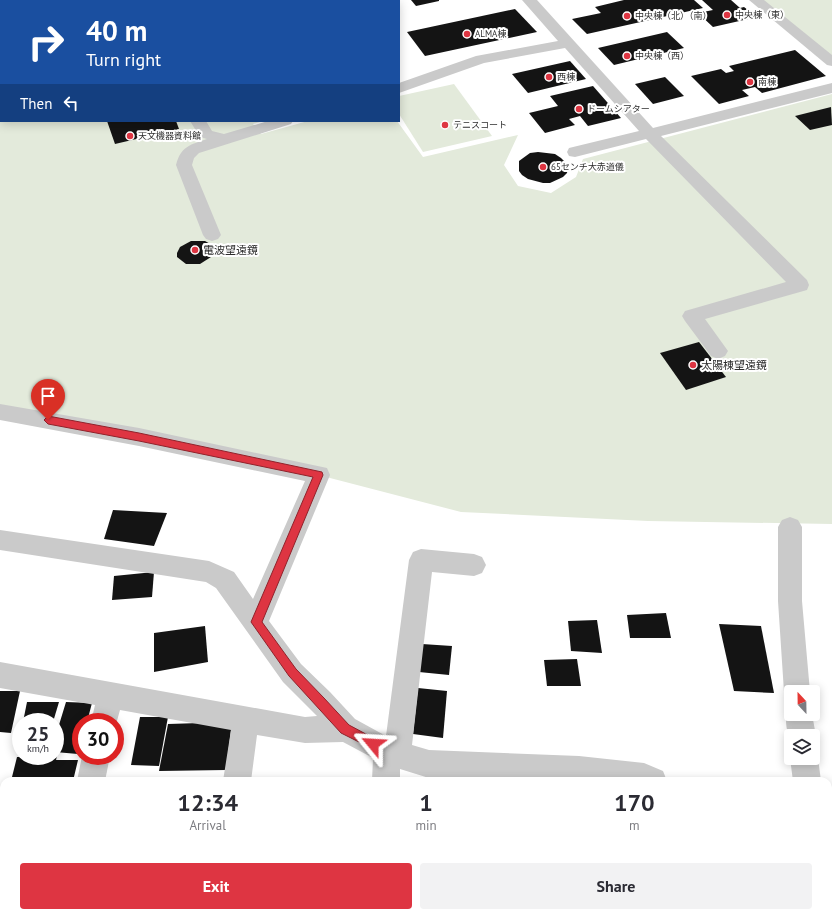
<!DOCTYPE html>
<html lang="en">
<head>
<meta charset="utf-8">
<style>
  :root { --surface:#fff; --page:#f2f2f3; --text:#2b2b33; --muted:#7c7c81; --accent:#de3542 }
  body { margin:0; font-family:"PT Sans","Noto Sans JP",sans-serif; background:var(--page); color:var(--text); height:100vh; display:flex; flex-direction:column; font-size:15px; white-space:nowrap }
  * { box-sizing:border-box; margin:0 }
  p { font-size:13px; color:var(--muted) }
  .icon { flex:none; width:22px; height:22px; fill:none; stroke:currentColor; stroke-width:2; stroke-linecap:round; stroke-linejoin:round }
  .map { position:relative; flex:1; overflow:hidden }
  .side { position:absolute; left:0px; top:777px; width:832px; height:140px; display:flex; flex-direction:column; background:var(--surface); border-radius:12px 12px 0 0; box-shadow:0 2px 10px #0003 }
  .side>* { flex:none }
  .top-card { position:absolute; left:0px; top:0px; width:400px; height:122px; box-shadow:0 2px 10px #0003; background:#1a4fa0; color:#fff; overflow:hidden }
  .needle { width:26px; rotate:338deg }
  .tools { position:absolute; left:784px; top:685px; display:grid; gap:8px }
  .tools a { display:grid; place-items:center; width:36px; height:36px; border-radius:4px; background:var(--surface); box-shadow:0 2px 10px #0003; font-size:20px }
  .speed { position:absolute; left:12px; top:713px; display:flex; gap:8px; font-size:20px; font-weight:700; text-align:center }
  .speed>* { display:grid; place-content:center; width:52px; height:52px; border-radius:50%; background:var(--surface); box-shadow:0 2px 10px #0003; line-height:1 }
  .speed small { font-size:10px; font-weight:400 }
  .speed .limit { border:6px solid #d22; background:#fff; color:#111 }
  .pin { position:absolute; display:grid; place-items:center; width:34px; height:34px; color:#fff; margin:-41px -17px; border-radius:50% 50% 50% 0; rotate:-45deg; box-shadow:0 0 4px #0007 }
  .pin .icon { rotate:45deg }
  .me { position:absolute; width:44px; margin:-22px; rotate:297deg; stroke-linejoin:round; filter:drop-shadow(0 0 3px #0008) }
  .turn { display:flex; align-items:center; gap:14px; height:84px; padding:0 20px; font-size:18px }
  .turn .icon { width:52px; height:52px; stroke-width:2.5 }
  .turn b { display:block; font-size:28px; line-height:34px }
  .then { display:flex; align-items:center; height:38px; padding:0 20px; background:#0003; gap:8px; font-size:15px }
  .eta { display:flex; justify-content:space-evenly; align-items:center; height:68px; text-align:center }
  .eta b { font-size:24px; font-weight:700; line-height:28px }
  .cta { display:flex; gap:8px; margin-top:auto; padding:8px 20px }
  .cta a { flex:1; height:46px; border-radius:4px; background:var(--accent); color:#fff; font-size:16px; font-weight:700; line-height:46px; text-align:center }
  .cta a+a { background:var(--page); color:var(--text) }
  .map>svg:first-child { display:block }
  .green { fill:#e3eadb }
  .building { fill:#141414 }
  .lines { fill:none; stroke-linecap:round; stroke-linejoin:round }
  .minor { fill:#cacaca; fill-rule:evenodd }
  .route { fill:#de3542; stroke:#90222b }
  .poi-dot { fill:#de3542; stroke:#fff; stroke-width:1.5 }
  .labels { text-anchor:middle; stroke-width:4; stroke-linejoin:round; paint-order:stroke }
  .far-poi-label { font-size:9px; fill:#2d2d2d; stroke:#fff; text-anchor:start }
  .poi-label { font-size:11px; fill:#2d2d2d; stroke:#fff; text-anchor:start }
</style>
</head>
<body>
<div class="map">
<svg width="832" height="917" viewBox="0 0 832 917">
  <rect width="100%" height="100%" fill="#fff"/>
  <!-- green -->
  <g class="green">
    <path d="M0 0H299L300 1H1L0 56Z"/>
    <path d="M757 0H832V61Z"/>
    <path d="M0 59 1 121H263L253 124 261 134 308 121H397L423 157 518 135 504 165 518 186 551 193 576 177 583 159 832 94V524L648 521 461 512 184 440 0 406Z"/>
    <path d="M454 84 492 136 423 152 399 114V96Z"/>
  </g>
  <!-- building -->
  <g class="building">
    <path d="M411 0H439V1L416 6Z"/>
    <path d="M624 0H694L703 8 587 34 572 19 601 13 595 7Z"/>
    <path d="M702 0H731L740 8 744 7 757 17 713 27 698 13 713 10Z"/>
    <path d="M515 9 537 32 425 56 407 32Z"/>
    <path d="M667 32 684 48 614 65 598 48Z"/>
    <path d="M795 50 826 76 762 93 755 87 742 90 749 96 719 104 691 76 721 69 726 73 734 71 729 66Z"/>
    <path d="M570 61 586 79 528 93 512 74Z"/>
    <path d="M665 77 684 96 653 104 635 84Z"/>
    <path d="M593 86 621 118 588 126 580 116 569 119 575 125 545 133 529 113 558 106 550 96Z"/>
    <path d="M831 107 832 125 810 130 795 116Z"/>
    <path d="M107 121H176L179 129 115 144Z"/>
    <path d="M538 152 555 154 561 158 566 163 568 168 567 173 563 177 550 183H543L528 179 522 175 519 171V161L530 153Z"/>
    <path d="M191 241H205L212 245 213 247 211 257 200 264H186L177 257V253L180 247Z"/>
    <path d="M699 342 726 377 686 390 660 353Z"/>
    <path d="M113 510 167 513 154 546 104 539Z"/>
    <path d="M154 572 152 597 112 600 114 576Z"/>
    <path d="M666 613 671 638H630L627 615Z"/>
    <path d="M597 620 602 653 571 651 568 621Z"/>
    <path d="M719 624 761 626 774 693 734 691Z"/>
    <path d="M205 626 208 662 154 672V633Z"/>
    <path d="M422 644 452 646 449 675 419 672Z"/>
    <path d="M577 659 581 686H547L544 660Z"/>
    <path d="M418 688 447 691 443 738 413 734Z"/>
    <path d="M0 691H20L11 733 0 732Z"/>
    <path d="M27 702H59L53 722H23Z"/>
    <path d="M66 702 92 703 87 722H81V743L78 754 55 752V738Z"/>
    <path d="M140 717H168L159 766 131 765Z"/>
    <path d="M232 722 226 770 159 771 168 724Z"/>
    <path d="M57 756 56 760H78L73 781H11L17 757Z"/>
    <path d="M457 778V781H431V780Z"/>
  </g>
  <g class="lines">
    <!-- minor -->
    <g class="minor">
      <rect x="284" y="0" width="14" height="1"/>
      <path d="M522 0H537L653 128 832 83V93L661 136 807 280 809 285 807 290 705 319 728 351 725 356 718 359 711 356 685 321 682 316 685 311 786 282 646 139 575 157 569 156 567 152 569 148 639 131 565 48 484 63 399 93V83L476 56 558 41Z"/>
      <path d="M749 0H764L832 55V66L827 65Z"/>
      <path d="M190 121H206L212 131 224 134 268 121H293L291 124 199 153 194 158 192 165 221 235 218 239 212 241 206 239 203 235 176 165C181 146 190 145 207 139L200 137Z"/>
      <path d="M0 404 139 428 327 468 330 475 269 621 301 664 330 692 355 719 386 736 409 560 413 552 421 549 474 554 482 557 486 565 482 573 474 576 432 572 412 745 429 750 579 756 644 763 663 771 667 781H509L429 778 400 769V781H372L373 758 343 742 305 743 257 735 251 781H223L231 730 120 710 115 728V722H91L95 705 0 688V662L305 717 317 716 283 682 216 588 206 582 0 550V530L209 561 234 572 253 599 305 481 139 446 0 420Z"/>
      <path d="M790 517 798 520 802 527V601L810 692H791V702L788 701 784 692 778 601V527L782 520Z"/>
      <path d="M791 704V714H812L816 736 813 742V736H791V742C786 731 783 713 791 704Z"/>
      <path d="M813 748 818 758 821 781H793L790 758 791 756V758H813Z"/>
      <path d="M82 756H110L105 781H77Z"/>
      <path d="M0 885 4 887V913H34L36 917 0 916Z"/>
      <path d="M828 902 832 908V917H805L804 913H828Z"/>
      <path d="M47 913H77L76 917H46Z"/>
      <rect x="204" y="913" width="30" height="4"/>
      <rect x="367" y="913" width="30" height="4"/>
      <rect x="523" y="913" width="30" height="4"/>
    </g>
  </g>
  <!-- route -->
  <path class="route" d="M48 416 139 433 322 472 323 475 262 622 296 669 324 698 349 725 377 740 378 744 377 747 373 749 341 733 289 676 251 622 313 477 139 441 48 424 44 420Z"/>
  <!-- markers -->
  <g class="poi-dot">
    <circle cx="727" cy="15" r="4"/>
    <circle cx="627" cy="16" r="4"/>
    <circle cx="467" cy="34" r="4"/>
    <circle cx="627" cy="56" r="4"/>
    <circle cx="549" cy="77" r="4"/>
    <circle cx="750" cy="82" r="4"/>
    <circle cx="579" cy="109" r="4"/>
    <circle cx="445" cy="125" r="4"/>
    <circle cx="130" cy="136" r="4"/>
    <circle cx="543" cy="167" r="4"/>
    <circle cx="195" cy="250" r="4"/>
    <circle cx="693" cy="365" r="4"/>
  </g>
  <g class="labels">
    <!-- far-poi labels -->
    <g class="far-poi-label">
      <text x="735" y="18">中央棟（東）</text>
      <text x="635" y="19">中央棟（北）（南）</text>
      <text x="475" y="37">ALMA棟</text>
      <text x="635" y="59">中央棟（西）</text>
      <text x="557" y="80">西棟</text>
      <text x="758" y="85">南棟</text>
      <text x="587" y="112">ドームシアター</text>
      <text x="453" y="128">テニスコート</text>
      <text x="138" y="139">天文機器資料館</text>
      <text x="551" y="170">65センチ大赤道儀</text>
    </g>
    <!-- poi labels -->
    <g class="poi-label">
      <text x="203" y="254">電波望遠鏡</text>
      <text x="701" y="369">太陽棟望遠鏡</text>
    </g>
  </g>
</svg>
<div class="tools">
<a><svg class="needle" viewBox="-14 -14 28 28"><path d="M0-13l5 13h-10z" fill="#e53935"/><path d="M0 13l5-13h-10z" fill="#7c7c81"/></svg></a>
<a><svg class="icon" aria-label="layers" viewBox="0 0 24 24"><path d="M12 4l9 5-9 5-9-5zM3 14l9 5 9-5"/></svg></a>
</div>
<div class="speed"><div>25<small>km/h</small></div><div class="limit">30</div></div>
<div class="pin" style="left:48px;top:420px;background:#d93025"><svg class="icon" aria-label="arrive" viewBox="0 0 24 24"><path d="M6 21V4h12l-3 4 3 4H6"/></svg></div>
<svg class="me" style="left:373px;top:744px" viewBox="-20 -20 40 40"><path d="M0-17L14 15 0 8-14 15z" fill="#de3542" stroke="#fff" stroke-width="4"/></svg>
<div class="top-card">
<div class="turn"><svg class="icon" aria-label="right" viewBox="0 0 24 24"><path d="M7 20v-9h11M14 6l5 5-5 5"/></svg><div><b>40 m</b>Turn right</div></div>
<div class="then">Then<svg class="icon" aria-label="left" viewBox="0 0 24 24"><path d="M17 20v-9H6M10 6l-5 5 5 5"/></svg></div>
</div>
<section class="side">
<div class="eta">
<div><b>12:34</b><p>Arrival</p></div>
<div><b>1</b><p>min</p></div>
<div><b>170</b><p>m</p></div>
</div>
<div class="cta"><a>Exit</a><a>Share</a></div>
</section>
</div>
</body>
</html>
